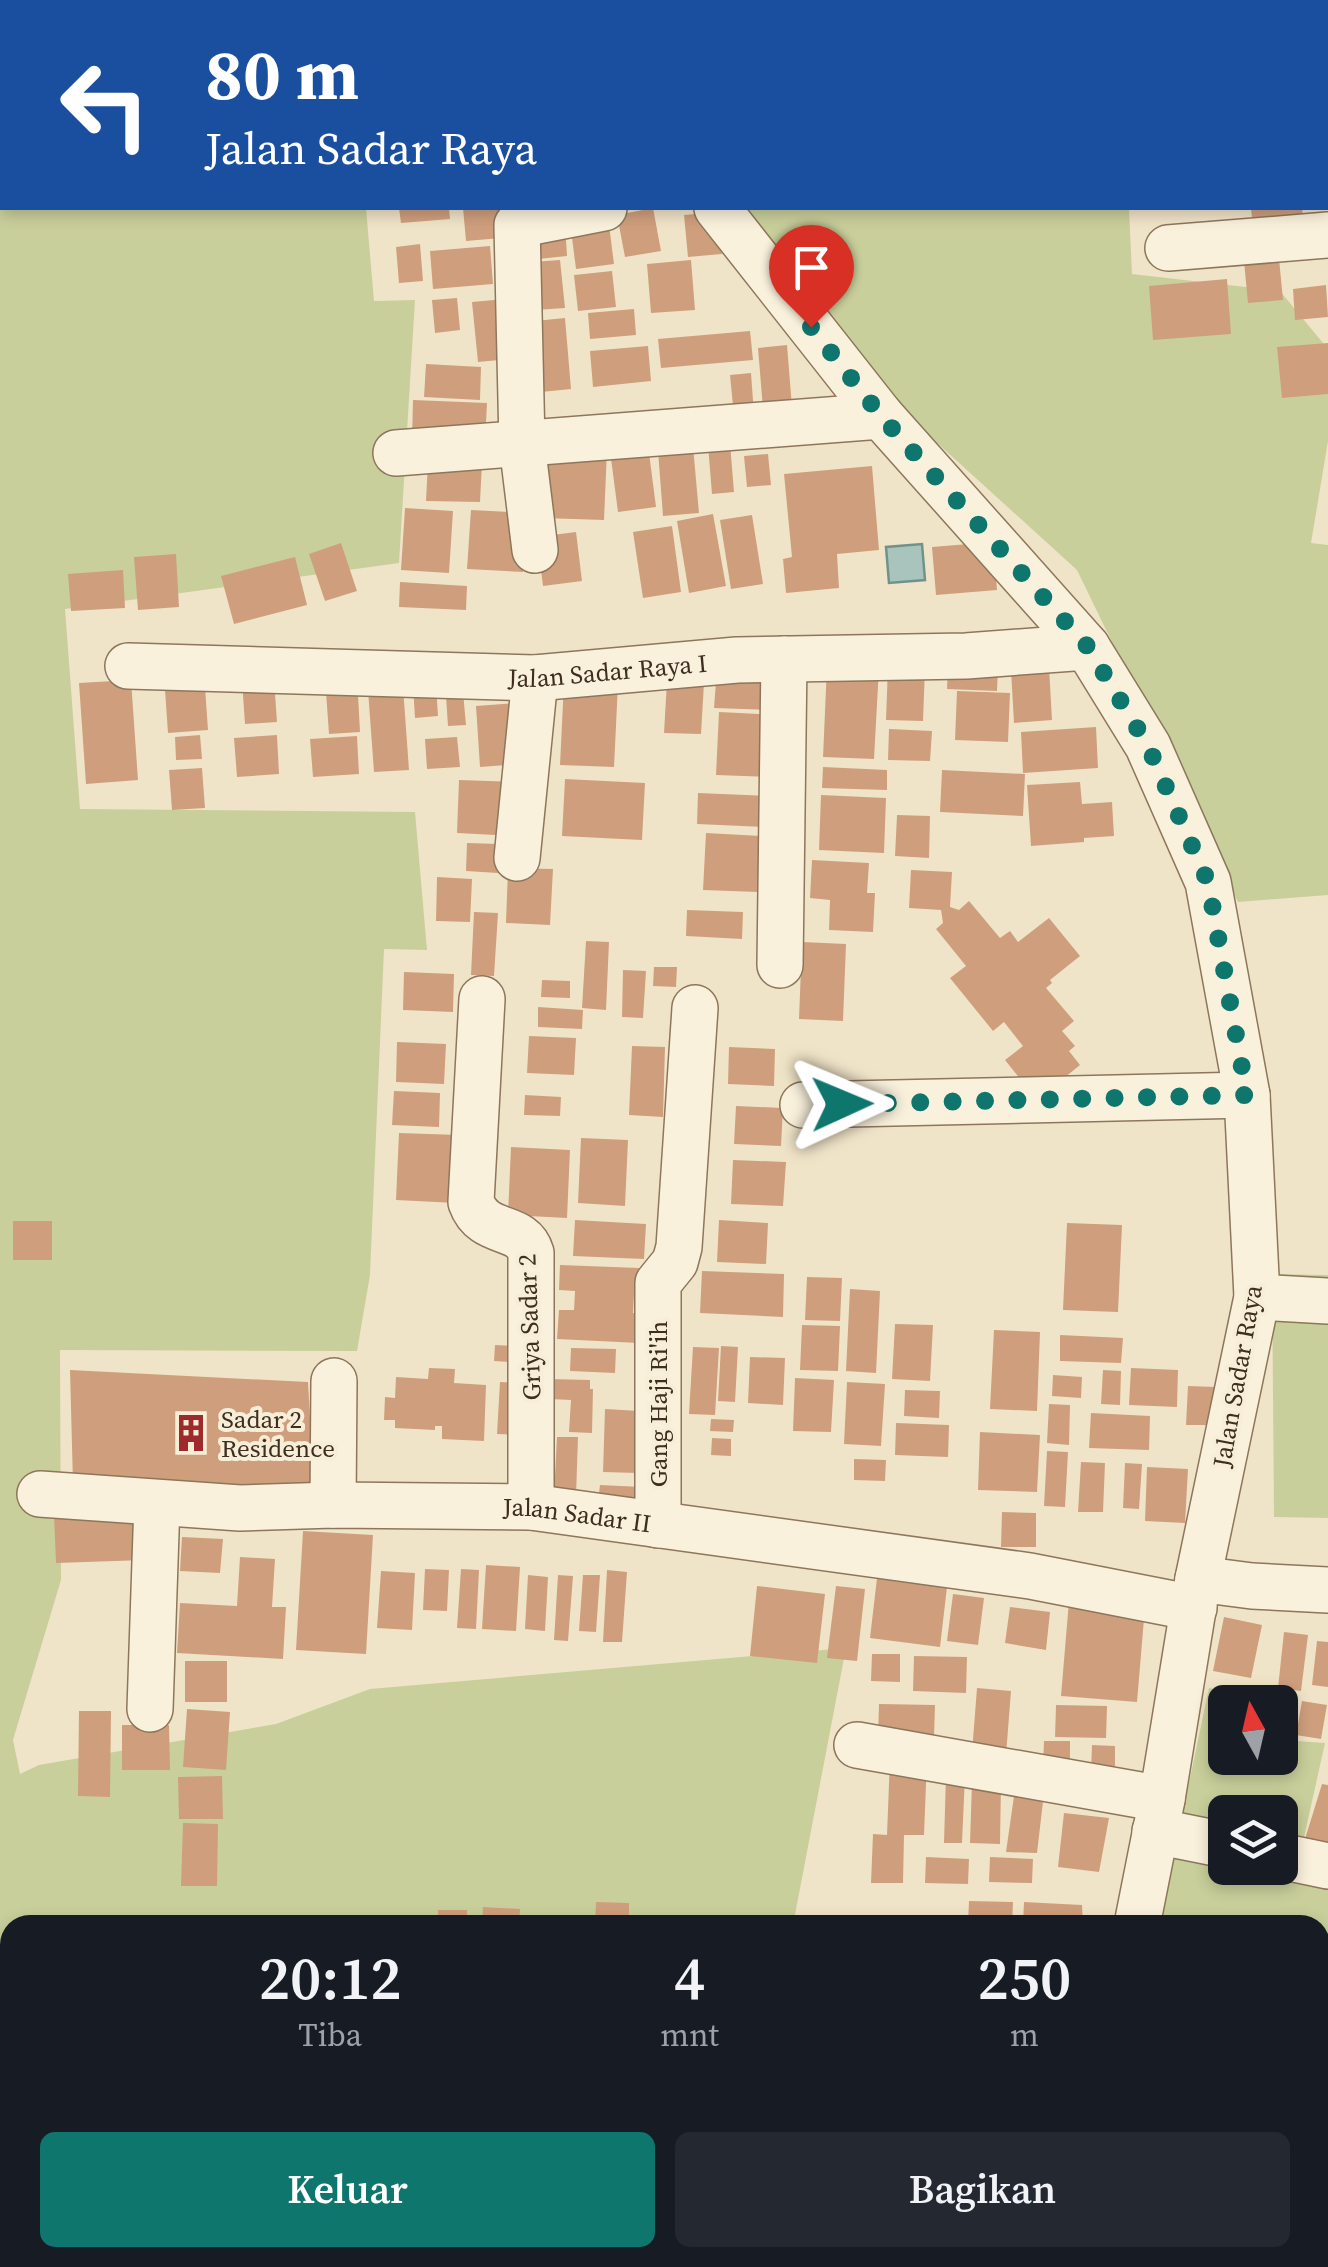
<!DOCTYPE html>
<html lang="id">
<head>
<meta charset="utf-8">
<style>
  :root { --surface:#171b24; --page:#242831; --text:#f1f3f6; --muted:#9ea1a6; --accent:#0f766e }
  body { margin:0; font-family:"Source Serif 4",serif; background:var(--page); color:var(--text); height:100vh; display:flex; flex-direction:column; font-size:38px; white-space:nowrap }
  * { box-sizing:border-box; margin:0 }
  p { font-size:32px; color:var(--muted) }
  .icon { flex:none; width:55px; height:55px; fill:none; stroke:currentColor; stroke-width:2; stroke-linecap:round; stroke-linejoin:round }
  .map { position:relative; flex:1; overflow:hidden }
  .panel { position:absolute; left:0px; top:1915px; width:1330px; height:352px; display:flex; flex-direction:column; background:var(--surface); border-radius:30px 30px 0 0; box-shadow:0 5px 15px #0003 }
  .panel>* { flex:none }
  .top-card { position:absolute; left:0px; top:0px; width:1330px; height:210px; box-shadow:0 5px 15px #0003; background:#1a4fa0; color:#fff; overflow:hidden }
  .needle { width:65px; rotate:352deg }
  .fabs { position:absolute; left:1208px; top:1685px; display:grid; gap:20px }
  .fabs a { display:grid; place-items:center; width:90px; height:90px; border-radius:15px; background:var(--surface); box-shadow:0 5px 15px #0003; font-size:50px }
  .pin { position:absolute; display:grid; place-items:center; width:85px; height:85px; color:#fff; margin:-102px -42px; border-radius:50% 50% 50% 0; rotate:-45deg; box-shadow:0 0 10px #0007 }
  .pin .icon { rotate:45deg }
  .me { position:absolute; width:110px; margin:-55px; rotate:89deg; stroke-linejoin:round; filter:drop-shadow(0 0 8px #0008) }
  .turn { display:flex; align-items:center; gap:35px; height:210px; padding:0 40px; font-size:45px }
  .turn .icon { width:130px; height:130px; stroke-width:2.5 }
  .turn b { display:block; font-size:70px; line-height:85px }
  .eta { display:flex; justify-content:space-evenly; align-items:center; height:170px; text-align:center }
  .eta b { font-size:60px; font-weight:600; line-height:70px }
  .button { display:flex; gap:20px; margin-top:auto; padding:20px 40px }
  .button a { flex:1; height:115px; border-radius:15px; background:var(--accent); color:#fff; font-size:40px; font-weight:600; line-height:115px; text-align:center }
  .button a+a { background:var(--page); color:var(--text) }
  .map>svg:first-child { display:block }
  .green { fill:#c9cf9b; fill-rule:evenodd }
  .water { fill:#a9c4bc; stroke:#6f938a; stroke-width:2.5 }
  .building { fill:#cf9f7d }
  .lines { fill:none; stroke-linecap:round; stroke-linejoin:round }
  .minor-casing { stroke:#8d765c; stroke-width:48 }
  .minor { stroke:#faf1dc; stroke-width:45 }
  .route { stroke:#0f766e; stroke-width:18; stroke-dasharray:0 32.4 }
  .labels { text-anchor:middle; stroke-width:8; stroke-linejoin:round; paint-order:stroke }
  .street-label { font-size:25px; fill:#3d2e20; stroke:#f7eed8 }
  .poi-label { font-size:25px; fill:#3d2e20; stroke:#f7eed8; text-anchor:start }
</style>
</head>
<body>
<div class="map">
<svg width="1328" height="2267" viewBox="0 0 1328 2267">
  <rect width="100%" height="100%" fill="#f0e4c8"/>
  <!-- green -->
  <g class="green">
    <path d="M0 0H630V2H2V208H366L374 301 415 300 399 563 65 609 80 809 415 812 427 950 384 949 370 1275 357 1351 60 1350 61 1580 13 1740 20 1774 39 1765 276 1724 370 1689 846 1648 793 1925H10V2082L0 2047Z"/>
    <rect x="698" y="0" width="422" height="2"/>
    <path d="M737 208H1129L1132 274 1280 291 1328 349V441L1311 543 1328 545V895L1238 902 1077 570 903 412Z"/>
    <path d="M1272 1274 1328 1275V1518L1274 1517Z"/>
    <path d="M1209 1688 1292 1704 1283 1740 1325 1743 1301 1851 1328 1854V2267H1095L1096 2258H1320V1925H1159ZM1225 1702H1280V1758H1225ZM1225 1812H1280V1868H1225Z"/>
    <path d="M109 2258H1030L1028 2267H110Z"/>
  </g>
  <!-- water -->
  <path class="water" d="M922 544 925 580 889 583 886 547Z"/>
  <!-- building -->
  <g class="building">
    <path d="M399 208H449L450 219 401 223Z"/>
    <path d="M463 208H499L501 238 466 241Z"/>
    <path d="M653 208 661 251 625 257 617 215Z"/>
    <path d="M1251 208H1302L1304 225 1253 229Z"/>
    <path d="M717 212 722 254 688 257 684 215Z"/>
    <path d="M608 217 614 264 576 269 570 222Z"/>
    <path d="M565 223 567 256 529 260 526 226Z"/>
    <path d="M420 244 423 281 399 283 396 247Z"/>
    <path d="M490 246 493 284 433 289 430 251Z"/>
    <path d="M1278 248 1283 300 1248 303 1243 251Z"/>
    <path d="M560 260 565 308 536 310 532 262Z"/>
    <path d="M691 260 695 310 651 313 647 264Z"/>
    <path d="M612 271 616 307 578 311 574 275Z"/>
    <path d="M1227 279 1231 334 1153 340 1149 286Z"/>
    <path d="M1326 285 1328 317 1295 320 1293 289Z"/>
    <path d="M457 298 460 330 435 333 432 300Z"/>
    <path d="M505 299 510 359 478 362 472 302Z"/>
    <path d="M634 309 636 335 590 339 588 313Z"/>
    <path d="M565 318 571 389 541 392 535 321Z"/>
    <path d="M750 331 753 360 661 368 658 339Z"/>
    <path d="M1328 343V394L1282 398 1277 347Z"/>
    <path d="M787 345 792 407 763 409 758 348Z"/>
    <path d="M648 346 651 381 593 387 590 351Z"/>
    <path d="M426 364 481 367 480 400 424 397Z"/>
    <path d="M751 373 754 414 734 416 730 375Z"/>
    <path d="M413 400 487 403 485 442 412 439Z"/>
    <path d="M729 431 734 492 712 494 707 433Z"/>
    <path d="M692 435 699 513 663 516 657 438Z"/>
    <path d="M648 445 656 507 618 512 610 451Z"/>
    <path d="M545 448 607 450 604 520 542 518Z"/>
    <path d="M768 454 771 485 747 487 744 456Z"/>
    <path d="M428 462 482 463 480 502 426 501Z"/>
    <path d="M872 466 879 550 837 554 839 588 786 593 783 559 792 557 784 474Z"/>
    <path d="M405 508 453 511 449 573 401 570Z"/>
    <path d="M471 510 527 513 523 572 467 569Z"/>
    <path d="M713 514 726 586 689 593 677 521Z"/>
    <path d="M752 515 763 584 731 589 720 520Z"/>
    <path d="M672 526 681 592 643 598 633 532Z"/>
    <path d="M576 532 582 581 543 586 537 537Z"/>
    <path d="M993 542 997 590 936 595 932 547Z"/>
    <path d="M341 543 357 591 325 601 309 554Z"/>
    <path d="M176 554 179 607 138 610 134 557Z"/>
    <path d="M295 557 307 605 234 624 221 576Z"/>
    <path d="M123 570 125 608 71 611 68 574Z"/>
    <path d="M400 582 467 586 466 610 399 607Z"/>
    <path d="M948 665 998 667 997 691 947 689Z"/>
    <path d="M827 666 879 668 874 759 823 757Z"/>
    <path d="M888 666 925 668 923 721 886 720Z"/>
    <path d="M1049 667 1052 720 1014 723 1011 670Z"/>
    <path d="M717 668 776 671 774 710 714 708Z"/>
    <path d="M357 676 360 732 329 734 325 678Z"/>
    <path d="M274 679 277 722 245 724 242 681Z"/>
    <path d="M131 680 138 780 86 784 79 683Z"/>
    <path d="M462 681 466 725 448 726 445 682Z"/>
    <path d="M667 681 704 683 701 734 664 733Z"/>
    <path d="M564 682 618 684 614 767 560 765Z"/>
    <path d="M436 684 438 716 415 718 413 686Z"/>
    <path d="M205 687 208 730 168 733 165 690Z"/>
    <path d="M403 687 409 770 374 772 368 690Z"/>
    <path d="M957 691 1010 693 1008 742 955 740Z"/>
    <path d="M517 703 521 764 480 767 476 706Z"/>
    <path d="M719 712 777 715 775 777 716 775Z"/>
    <path d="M1096 727 1098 768 1023 773 1021 732Z"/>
    <path d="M889 729 932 731 930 761 888 760Z"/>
    <path d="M200 735 202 759 176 760 175 737Z"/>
    <path d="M277 735 279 774 237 777 234 738Z"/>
    <path d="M357 736 359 774 313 777 310 739Z"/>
    <path d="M457 737 460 767 427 769 425 739Z"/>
    <path d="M823 767 887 770V790L822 788Z"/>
    <path d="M202 768 205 808 172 810 169 770Z"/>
    <path d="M942 770 1025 774 1023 816 940 812Z"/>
    <path d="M565 779 645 783 642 840 562 836Z"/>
    <path d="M459 780 515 782 513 836 457 833Z"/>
    <path d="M1080 782 1082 804 1112 802 1114 836 1084 838V842L1031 846 1027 785Z"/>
    <path d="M698 793 767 796 765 827 697 824Z"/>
    <path d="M821 795 886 798 884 853 819 850Z"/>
    <path d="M897 815 930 816 929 858 895 856Z"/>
    <path d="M706 833 761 836 758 892 703 890Z"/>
    <path d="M467 843 499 844 498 873 466 871Z"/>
    <path d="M812 860 869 863 867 893H875L873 932 829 930 830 900 810 898Z"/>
    <path d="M508 868 553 869 550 925 506 923Z"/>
    <path d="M911 870 952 872 950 907 959 910 969 901 1000 938 1010 931 1018 942 1049 918 1080 956 1050 980 1052 983 1046 988 1074 1021 1062 1031 1075 1046 1069 1051 1080 1065 1037 1100 1005 1060 1023 1046 1004 1022 993 1031 950 978 966 966 936 929 943 923 941 910 909 908Z"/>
    <path d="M437 877 472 879 470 922 436 921Z"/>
    <path d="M687 910 743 912 742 939 686 936Z"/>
    <path d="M474 912 498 913 494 976 471 975Z"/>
    <path d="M586 941 609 942 606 1010 582 1008Z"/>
    <path d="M802 942 846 944 843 1021 799 1019Z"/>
    <path d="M654 967H677L676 987 653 986Z"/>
    <path d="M623 970 646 971 643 1018 622 1017Z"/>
    <path d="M404 972 454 974 453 1012 403 1010Z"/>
    <path d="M542 980 570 981V998L541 997Z"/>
    <path d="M538 1007 583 1010 582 1029 538 1027Z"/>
    <path d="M529 1036 576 1038 574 1075 527 1073Z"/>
    <path d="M397 1042 446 1044 444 1084 396 1082Z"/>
    <path d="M632 1046 665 1047 663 1117 629 1115Z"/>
    <path d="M729 1047 775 1049 774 1086 728 1084Z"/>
    <path d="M394 1091 440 1093 439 1127 392 1125Z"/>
    <path d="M525 1095 561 1097 560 1116 524 1115Z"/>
    <path d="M736 1106 783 1108 781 1146 734 1144Z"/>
    <path d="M399 1133 459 1135 456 1203 396 1200Z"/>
    <path d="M581 1138 628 1140 625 1206 578 1203Z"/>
    <path d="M511 1147 570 1150 567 1218 508 1215Z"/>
    <path d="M733 1160 786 1162 783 1206 731 1204Z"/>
    <path d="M575 1220 646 1224 644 1259 573 1256Z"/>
    <path d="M719 1220 768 1223 766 1264 717 1262Z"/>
    <rect x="13" y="1221" width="39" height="39"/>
    <path d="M1067 1223 1122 1225 1118 1312 1063 1310Z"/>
    <path d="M560 1265 639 1268V1294H634L633 1313H640L639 1343 557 1339 559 1310H574L575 1291 559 1290Z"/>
    <path d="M702 1271 784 1274 783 1317 700 1313Z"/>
    <path d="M807 1277 842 1278 840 1321 805 1320Z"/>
    <path d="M850 1289 880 1291 876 1373 846 1371Z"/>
    <path d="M895 1324 933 1325 930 1381 892 1379Z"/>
    <path d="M802 1325 840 1326 838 1371 800 1370Z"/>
    <path d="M994 1330 1040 1332 1037 1411 990 1409Z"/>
    <path d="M1060 1335 1123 1338 1121 1363 1060 1361Z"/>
    <path d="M495 1345 513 1346 511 1362 494 1361Z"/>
    <path d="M721 1346 738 1347 735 1402 718 1401Z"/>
    <path d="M693 1347 719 1348 715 1415 689 1414Z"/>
    <path d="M571 1348 616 1349 615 1373 570 1371Z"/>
    <path d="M750 1357 785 1358 783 1405 748 1403Z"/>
    <path d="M429 1368 455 1369 454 1383 486 1385 484 1441 442 1439V1426H435V1430L395 1428V1420H384L385 1397 395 1398 396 1377 428 1379Z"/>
    <path d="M1131 1368 1178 1370 1177 1407 1129 1405Z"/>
    <path d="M70 1370 308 1382 314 1491 73 1484Z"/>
    <path d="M1103 1370 1121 1371 1120 1405 1101 1404Z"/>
    <path d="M1053 1375 1082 1377 1081 1398 1052 1396Z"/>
    <path d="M795 1378 834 1380 831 1432 793 1431Z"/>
    <path d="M550 1379 590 1380V1389H593L592 1433 569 1432 571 1400 550 1399Z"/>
    <path d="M500 1382 521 1383 519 1435 497 1434Z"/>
    <path d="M847 1382 885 1384 881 1446 844 1444Z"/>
    <path d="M1188 1386 1217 1387 1215 1425H1186Z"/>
    <path d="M905 1390 940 1391 939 1418 904 1416Z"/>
    <path d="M1049 1404 1070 1405 1069 1445 1047 1443Z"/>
    <path d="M605 1409 640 1411 637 1473 603 1472Z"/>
    <path d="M1091 1413 1150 1416 1149 1450 1089 1448Z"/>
    <path d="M711 1419 734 1420 733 1432 710 1431Z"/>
    <path d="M896 1423 949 1425 948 1457 895 1455Z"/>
    <path d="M980 1432 1040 1435 1037 1492 978 1490Z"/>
    <path d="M557 1437H578L576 1497 554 1496Z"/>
    <path d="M712 1438 731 1439V1456L711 1455Z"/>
    <path d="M1047 1451 1068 1452 1065 1507 1044 1506Z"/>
    <path d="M854 1459 886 1460 885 1481 854 1480Z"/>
    <path d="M1081 1462 1105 1463 1103 1512H1078Z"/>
    <path d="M1125 1463 1142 1464 1139 1509 1123 1508Z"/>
    <path d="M1147 1467 1188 1469 1185 1523 1145 1521Z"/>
    <path d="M600 1485 642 1487 641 1504 598 1502Z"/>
    <path d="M143 1512 145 1560 56 1563 54 1515Z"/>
    <path d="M1002 1512 1036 1513V1547H1001Z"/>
    <path d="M303 1531 373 1535 366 1654 296 1650Z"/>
    <path d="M182 1537 223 1539 220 1573 180 1571Z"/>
    <path d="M240 1557 275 1559 272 1607H286L283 1659 177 1653 180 1603 237 1606Z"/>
    <path d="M486 1565 520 1567 516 1631 482 1629Z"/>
    <path d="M425 1569 449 1570 447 1611 423 1610Z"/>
    <path d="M461 1569 479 1570 476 1629 457 1628Z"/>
    <path d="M607 1570 627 1572 622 1642H603Z"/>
    <path d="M381 1571 415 1573 412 1630 377 1628Z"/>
    <path d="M528 1575 548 1577 545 1631 525 1629Z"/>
    <path d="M558 1575 573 1576 568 1641 554 1640Z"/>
    <path d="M583 1575H600L596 1632 579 1631Z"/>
    <path d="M877 1578 947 1587 940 1647 870 1638Z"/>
    <path d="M757 1586 825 1594 817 1663 750 1656Z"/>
    <path d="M836 1586 865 1589 857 1661 827 1658Z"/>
    <path d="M953 1594 984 1598 978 1645 947 1641Z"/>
    <path d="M1069 1601 1145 1607 1137 1702 1061 1696Z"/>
    <path d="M1010 1607 1050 1612 1046 1650 1005 1643Z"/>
    <path d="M1224 1617 1262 1625 1251 1678 1213 1671Z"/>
    <path d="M1284 1632 1308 1635 1301 1691 1278 1688Z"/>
    <path d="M1317 1641 1328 1642V1687L1312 1685Z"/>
    <path d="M872 1654H900V1682L871 1681Z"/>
    <path d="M914 1656 967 1657 966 1693 913 1691Z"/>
    <rect x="185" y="1661" width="42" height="41"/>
    <path d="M977 1688 1011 1691 1006 1755 972 1752Z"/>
    <path d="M1302 1701 1327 1705 1321 1739 1296 1735Z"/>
    <path d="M879 1704 935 1705 934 1737 878 1736Z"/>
    <path d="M1056 1705 1107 1706 1106 1738 1055 1737Z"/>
    <path d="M187 1709 230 1712 226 1770 183 1767Z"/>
    <path d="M79 1711H111L110 1797 78 1796Z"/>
    <path d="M122 1725H169L170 1770H122Z"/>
    <path d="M1044 1741H1070V1768H1043Z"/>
    <path d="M1092 1745 1115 1746V1771H1091Z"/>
    <path d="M890 1758 927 1759 924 1835H904L903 1883H871L873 1834 887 1835Z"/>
    <path d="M946 1775 965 1776 962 1843H944Z"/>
    <path d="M222 1776 223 1819H179L178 1777Z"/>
    <path d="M972 1782 1001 1783 1000 1844 970 1843Z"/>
    <path d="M1322 1784 1328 1785V1846L1305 1839Z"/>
    <path d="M1015 1789 1044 1793 1037 1853 1006 1852Z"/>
    <path d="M1064 1813 1109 1818 1099 1872 1058 1867Z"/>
    <path d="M183 1823 218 1824 217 1886H181Z"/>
    <path d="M926 1857 969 1859 968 1884 925 1883Z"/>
    <path d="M990 1857 1033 1859 1032 1883 989 1882Z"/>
    <path d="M969 1901 1013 1902 1012 1925H968Z"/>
    <path d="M596 1902 629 1903V1925H595Z"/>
    <path d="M1024 1902 1082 1905 1083 1925H1023Z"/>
    <path d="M483 1907 520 1909 519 1925H482Z"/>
    <rect x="438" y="1910" width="29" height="15"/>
    <path d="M645 1921 677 1922V1925H645Z"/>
    <path d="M5 2123 10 2172 0 2174V2124Z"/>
    <path d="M0 2188H3L6 2252H0Z"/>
    <path d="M33 2258H66L67 2267H35Z"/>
    <path d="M68 2258H96V2260L69 2263Z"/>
  </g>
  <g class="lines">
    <!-- minor casing -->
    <g class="minor-casing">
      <g id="minor">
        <path d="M655 2V0"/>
        <path d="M717 208 881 416 1087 647 1148 746 1208 882 1247 1095 1257 1297 1198 1579 1162 1799 1137 1925"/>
        <path d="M1168 248 1328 235"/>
        <path d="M396 453 881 416"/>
        <path d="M535 550 522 444 517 225 604 208"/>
        <path id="s1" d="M128 666 535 678 737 660 966 656 1087 647"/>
        <path d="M517 858 535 678"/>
        <path d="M780 965 784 659"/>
        <path d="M482 999 471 1202C484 1238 522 1222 531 1253V1507"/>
        <path d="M803 1105 1247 1095"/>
        <path d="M1257 1297 1328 1301"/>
        <path id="s2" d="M40 1494 240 1508 333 1505 531 1507 1030 1576 1194 1608"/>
        <path d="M333 1505 334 1381"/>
        <path d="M658 1525V1283L675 1262 679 1247 695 1008"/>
        <path d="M1198 1579 1252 1586 1328 1590"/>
        <path d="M150 1709 157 1503"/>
        <path d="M857 1745 1162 1799"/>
        <path d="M1155 1831 1225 1845"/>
        <path d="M1280 1856 1328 1866"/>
        <path d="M1320 2006 1328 2008"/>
        <path d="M0 2106 4 2105"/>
        <path d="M1051 2267 1053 2258"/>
      </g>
    </g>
    <!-- minor -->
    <use href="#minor" class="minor"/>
  </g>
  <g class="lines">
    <!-- route -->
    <path class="route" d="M811 327 881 416 1088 647 1148 746 1208 882 1247 1095 842 1104"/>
  </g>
  <!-- icons -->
  <defs>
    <g id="building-bare" transform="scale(3)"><path d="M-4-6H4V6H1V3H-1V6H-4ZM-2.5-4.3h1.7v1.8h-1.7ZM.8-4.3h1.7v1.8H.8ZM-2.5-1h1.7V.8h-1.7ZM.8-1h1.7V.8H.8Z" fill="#9e2a2b" stroke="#f7eed8" stroke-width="2.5" paint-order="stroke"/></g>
  </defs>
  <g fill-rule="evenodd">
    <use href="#building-bare" x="191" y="1433"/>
  </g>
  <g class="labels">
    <!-- street labels -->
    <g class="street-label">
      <text dy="9" stroke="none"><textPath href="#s1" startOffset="480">Jalan Sadar Raya I</textPath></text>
      <text transform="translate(529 1327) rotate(-92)" y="9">Griya Sadar 2</text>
      <text transform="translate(1237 1376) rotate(-80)" y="9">Jalan Sadar Raya</text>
      <text transform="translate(658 1404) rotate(-90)" y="9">Gang Haji Ri'ih</text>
      <text dy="9" stroke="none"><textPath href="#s2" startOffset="538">Jalan Sadar II</textPath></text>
    </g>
    <!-- poi labels -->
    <g class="poi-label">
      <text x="221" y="1428">Sadar 2<tspan x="221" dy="29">Residence</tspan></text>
    </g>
  </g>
</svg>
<div class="fabs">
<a><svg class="needle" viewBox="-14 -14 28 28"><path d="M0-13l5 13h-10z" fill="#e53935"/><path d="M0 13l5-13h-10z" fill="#9ea1a6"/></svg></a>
<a><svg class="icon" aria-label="layers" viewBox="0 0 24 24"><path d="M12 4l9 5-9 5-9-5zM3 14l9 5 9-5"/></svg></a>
</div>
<div class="pin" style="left:811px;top:327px;background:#d93025"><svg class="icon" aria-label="arrive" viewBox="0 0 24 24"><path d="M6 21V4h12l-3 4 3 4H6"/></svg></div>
<svg class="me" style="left:842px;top:1104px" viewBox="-20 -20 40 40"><path d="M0-17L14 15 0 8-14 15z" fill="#0f766e" stroke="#fff" stroke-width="4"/></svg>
<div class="top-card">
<div class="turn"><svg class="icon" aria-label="left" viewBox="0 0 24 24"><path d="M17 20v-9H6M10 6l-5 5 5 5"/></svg><div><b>80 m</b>Jalan Sadar Raya</div></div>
</div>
<section class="panel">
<div class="eta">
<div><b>20:12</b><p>Tiba</p></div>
<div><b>4</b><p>mnt</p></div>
<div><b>250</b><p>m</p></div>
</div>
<div class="button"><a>Keluar</a><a>Bagikan</a></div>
</section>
</div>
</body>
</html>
